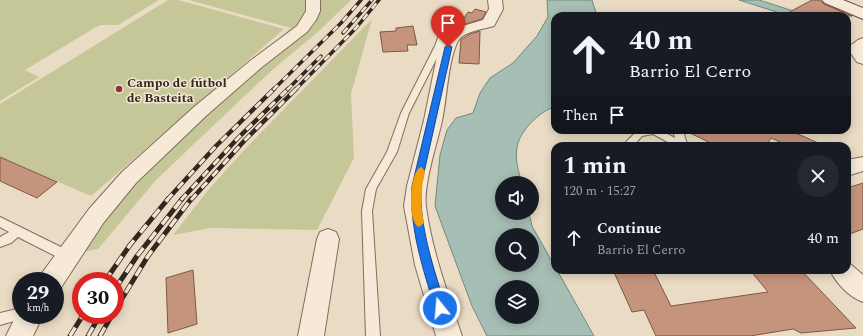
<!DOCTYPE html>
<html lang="en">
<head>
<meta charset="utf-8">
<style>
  :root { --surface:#171b24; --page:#242831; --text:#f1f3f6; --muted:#9ea1a6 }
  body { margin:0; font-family:Spectral,serif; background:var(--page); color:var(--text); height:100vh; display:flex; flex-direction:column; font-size:15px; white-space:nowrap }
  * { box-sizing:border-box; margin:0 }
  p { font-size:13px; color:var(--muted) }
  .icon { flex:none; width:22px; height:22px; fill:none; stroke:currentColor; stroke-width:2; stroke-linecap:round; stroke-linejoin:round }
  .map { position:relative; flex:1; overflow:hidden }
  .details { position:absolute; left:551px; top:142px; width:300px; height:132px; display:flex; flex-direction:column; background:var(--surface); border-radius:12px; box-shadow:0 2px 10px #0003 }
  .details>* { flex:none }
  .top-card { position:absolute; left:551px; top:12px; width:300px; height:122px; border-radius:12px; box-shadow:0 2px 10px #0003; background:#171b24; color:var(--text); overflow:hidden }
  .fabs { position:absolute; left:495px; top:176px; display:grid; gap:8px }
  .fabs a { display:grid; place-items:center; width:44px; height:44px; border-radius:50%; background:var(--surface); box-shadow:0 2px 10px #0003; font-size:20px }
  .speed { position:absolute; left:12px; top:272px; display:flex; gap:8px; font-size:20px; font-weight:700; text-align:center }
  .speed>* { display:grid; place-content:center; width:52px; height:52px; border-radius:50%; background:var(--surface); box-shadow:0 2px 10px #0003; line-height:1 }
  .speed small { font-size:10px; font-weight:400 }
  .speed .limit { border:6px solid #d22; background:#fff; color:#111 }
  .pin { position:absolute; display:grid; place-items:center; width:34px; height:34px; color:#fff; margin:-41px -17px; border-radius:50% 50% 50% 0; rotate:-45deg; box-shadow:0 0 4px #0007 }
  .pin .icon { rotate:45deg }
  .me { position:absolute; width:44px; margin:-22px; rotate:343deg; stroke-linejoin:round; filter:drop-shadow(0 0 3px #0008) }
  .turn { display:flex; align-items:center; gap:14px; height:84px; padding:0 12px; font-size:18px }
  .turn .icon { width:52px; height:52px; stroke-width:2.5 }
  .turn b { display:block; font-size:28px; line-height:34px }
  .then { display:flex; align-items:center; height:38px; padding:0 12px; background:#0003; gap:8px; font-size:15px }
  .round { display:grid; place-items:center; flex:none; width:42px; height:42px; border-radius:21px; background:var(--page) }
  .headline { display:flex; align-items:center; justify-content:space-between; height:68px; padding:0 12px }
  h1 { font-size:24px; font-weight:700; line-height:30px }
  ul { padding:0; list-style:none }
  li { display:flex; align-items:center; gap:12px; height:56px; padding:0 12px }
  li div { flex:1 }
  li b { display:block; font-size:15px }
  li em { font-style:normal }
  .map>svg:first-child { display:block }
  .green { fill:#c6c799 }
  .water { fill:#a6beb4; stroke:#6e8b81; fill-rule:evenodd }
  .building { fill:#c5947d; stroke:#805644 }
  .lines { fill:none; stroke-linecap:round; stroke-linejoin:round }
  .lane-casing { stroke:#836d5c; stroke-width:2 }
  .street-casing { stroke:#836d5c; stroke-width:2 }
  .secondary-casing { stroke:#654f3f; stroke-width:2 }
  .lane { fill:#f6e9d7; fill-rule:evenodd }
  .street { fill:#f6e9d7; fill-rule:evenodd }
  .secondary { fill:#f6e9d7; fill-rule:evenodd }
  .rail-far2-casing { stroke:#34271f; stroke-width:3.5 }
  .rail-far1-casing { stroke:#34271f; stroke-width:4.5 }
  .rail-casing { stroke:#34271f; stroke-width:5 }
  .rail-far2 { stroke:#f2e6d3; stroke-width:2.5; stroke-dasharray:7; stroke-linecap:butt }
  .rail-far1 { stroke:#f2e6d3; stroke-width:3; stroke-dasharray:8; stroke-linecap:butt }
  .rail { stroke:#f2e6d3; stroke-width:3.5; stroke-dasharray:10; stroke-linecap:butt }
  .route { fill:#1a73e8; stroke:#114b97 }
  .slow { fill:#f59e0b }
  .poi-dot { fill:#8d313b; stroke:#f2e6d3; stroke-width:1.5 }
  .labels { text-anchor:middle; stroke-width:3; stroke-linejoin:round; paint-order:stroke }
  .poi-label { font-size:13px; font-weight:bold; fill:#34271f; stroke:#f2e6d3; text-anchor:start }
</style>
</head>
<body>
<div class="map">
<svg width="863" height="336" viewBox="0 0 863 336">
  <rect width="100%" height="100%" fill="#eadbc4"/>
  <!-- green -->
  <g class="green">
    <path d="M0 0H159L118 25H101L96 27 25 70 39 77 0 101Z"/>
    <path d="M168 0H178L284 29 91 196 0 157V104Z"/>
    <path d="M189 0H351L320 30 270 72 156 180 98 249 76 253 103 196 291 28Z"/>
    <path d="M372 19 351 94 354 158 317 230 210 228 173 235 209 189 246 148Z"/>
  </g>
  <!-- water -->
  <g class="water">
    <path d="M547 0H592L597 16H555V107C540 111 523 128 518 143 514 156 518 171 522 183H502V213H529L532 226 555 267V270H557L594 336H487L472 306 435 206 440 155 447 130 456 118 473 113 480 93 490 78 513 63 537 36 548 17ZM502 235H532V265H502ZM502 287H532V317H502Z"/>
    <path d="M739 0H759L809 16H789Z"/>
  </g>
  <!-- building -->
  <g class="building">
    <path d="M812 0H819L824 4 852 16H782Z"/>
    <path d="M475 9 486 12 482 19 462 25 463 20 468 12 472 13Z"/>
    <path d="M413 26 417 45H407L408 51 383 52 380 32 396 31V28Z"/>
    <path d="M480 31 479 64 459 63 461 40 470 34Z"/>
    <path d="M689 130H789L825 146H789L771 138 766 146H717L688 132Z"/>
    <path d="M0 157 57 182 37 198 0 181Z"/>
    <path d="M863 183V229L847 235V188Z"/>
    <path d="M193 270 197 324 168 333 166 278Z"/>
    <path d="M613 270H653L671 306 768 292 750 270H801L856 328 801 333 793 329 750 336H656L644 310 632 312Z"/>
  </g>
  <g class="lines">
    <!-- lane casing -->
    <g class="lane-casing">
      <g id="lane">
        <path d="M443 24H449L465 31 461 33 449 29 443 46 409 113 397 152 376 189 372 211 380 336H366L362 211 366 189 387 152 401 113 435 46Z"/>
        <path d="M638 130H660L675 138 674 135 678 130H688L684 135 688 146H675L653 134 642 136 633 146H622Z"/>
        <path d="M0 217 71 252 73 256 71 260 67 261 63 260 18 237 11 243 0 247V237L9 232 0 227Z"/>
        <path d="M21 308V315H27L25 318 0 325V313Z"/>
      </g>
    </g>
    <!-- street casing -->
    <g class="street-casing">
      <g id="street">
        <path d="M306 0H320V11L316 20 307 32 262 67 207 115 136 183 104 222 60 289 55 291V281H39L42 273 89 209 122 172 194 107 250 61 297 26 306 11Z"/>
        <path d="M488 0H502L503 9 494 26C484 29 464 31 458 41 448 60 447 98 442 121 437 144 423 185 426 207 432 251 448 294 462 336H436L415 265 404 206 407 186 424 120 437 56 444 37 456 28 483 20 489 9Z"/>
        <path d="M863 38V64L857 62 847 48 858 40Z"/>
        <path d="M863 157V171L847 176V160Z"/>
        <path d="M328 229 336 232 339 239 324 336H298L317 239 320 232Z"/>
        <path d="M847 261 863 275V302C849 297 836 283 830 270H847Z"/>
        <path d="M21 306V315H43L33 336H6Z"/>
      </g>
    </g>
    <!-- secondary casing -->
    <g class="secondary-casing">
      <path id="secondary" d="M822 0H843L863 8V19L825 3Z"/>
    </g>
    <!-- lane -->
    <use href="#lane" class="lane"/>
    <!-- street -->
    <use href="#street" class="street"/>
    <!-- secondary -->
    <use href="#secondary" class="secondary"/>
    <!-- rail-far2 casing -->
    <g class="rail-far2-casing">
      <g id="rail-far2">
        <path d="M343 33 372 0"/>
        <path d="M273 90 341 23 361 0"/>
        <path d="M287 90 321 56"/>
        <path d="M295 90 356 28 379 0"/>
      </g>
    </g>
    <!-- rail-far1 casing -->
    <g class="rail-far1-casing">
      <g id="rail-far1">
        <path d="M167 200 216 146 274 89"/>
        <path d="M181 200 238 138 288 89"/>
        <path d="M191 200 245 140 296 89"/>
      </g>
    </g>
    <!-- rail casing -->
    <g class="rail-casing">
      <g id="rail">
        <path d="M105 281 130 245 168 199"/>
        <path d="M115 289 137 256 182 199"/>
        <path d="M115 310 148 256 191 199"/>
        <path d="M70 336 83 315"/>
        <path d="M88 336 100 315"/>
        <path d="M100 336 112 315"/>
      </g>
    </g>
    <!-- rail-far2 -->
    <use href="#rail-far2" class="rail-far2"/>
    <!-- rail-far1 -->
    <use href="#rail-far1" class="rail-far1"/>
    <!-- rail -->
    <use href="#rail" class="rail"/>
  </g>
  <!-- route -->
  <path class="route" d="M448 44 452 47 421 186C419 227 434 269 446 308L444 312 440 313 436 312 435 308C423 269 409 227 412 186L445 47Z"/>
  <!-- slow -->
  <path class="slow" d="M421 167 425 171C421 189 420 205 424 223L419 227C407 223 409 171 421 167Z"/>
  <!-- markers -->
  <circle class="poi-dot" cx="119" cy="89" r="4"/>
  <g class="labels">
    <!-- poi labels -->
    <g class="poi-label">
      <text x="127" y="87">Campo de fútbol<tspan x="127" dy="15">de Basteita</tspan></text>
    </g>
  </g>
</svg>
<div class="fabs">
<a><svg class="icon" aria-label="sound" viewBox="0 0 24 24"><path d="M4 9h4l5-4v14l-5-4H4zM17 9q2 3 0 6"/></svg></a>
<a><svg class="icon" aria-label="search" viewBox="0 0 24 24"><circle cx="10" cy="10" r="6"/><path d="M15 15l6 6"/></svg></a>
<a><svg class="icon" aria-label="layers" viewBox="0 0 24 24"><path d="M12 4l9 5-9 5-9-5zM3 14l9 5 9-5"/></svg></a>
</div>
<div class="speed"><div>29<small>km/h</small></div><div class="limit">30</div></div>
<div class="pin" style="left:448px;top:47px;background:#d93025"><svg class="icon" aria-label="arrive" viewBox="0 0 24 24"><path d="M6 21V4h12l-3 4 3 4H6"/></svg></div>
<svg class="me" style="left:440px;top:308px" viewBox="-20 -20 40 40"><circle r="17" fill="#1a73e8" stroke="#fff" stroke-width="3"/><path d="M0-11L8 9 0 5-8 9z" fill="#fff"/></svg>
<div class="top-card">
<div class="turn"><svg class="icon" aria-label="ahead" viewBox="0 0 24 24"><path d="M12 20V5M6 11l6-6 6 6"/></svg><div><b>40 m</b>Barrio El Cerro</div></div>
<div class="then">Then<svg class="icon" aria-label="arrive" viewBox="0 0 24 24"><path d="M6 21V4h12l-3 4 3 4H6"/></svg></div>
</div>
<section class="details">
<div class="headline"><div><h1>1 min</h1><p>120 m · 15:27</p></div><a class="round"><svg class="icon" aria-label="close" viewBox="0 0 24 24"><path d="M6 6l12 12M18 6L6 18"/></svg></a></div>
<ul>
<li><svg class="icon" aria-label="ahead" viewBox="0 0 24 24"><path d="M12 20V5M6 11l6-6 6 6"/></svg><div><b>Continue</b><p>Barrio El Cerro</p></div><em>40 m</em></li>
</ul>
</section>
</div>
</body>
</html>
